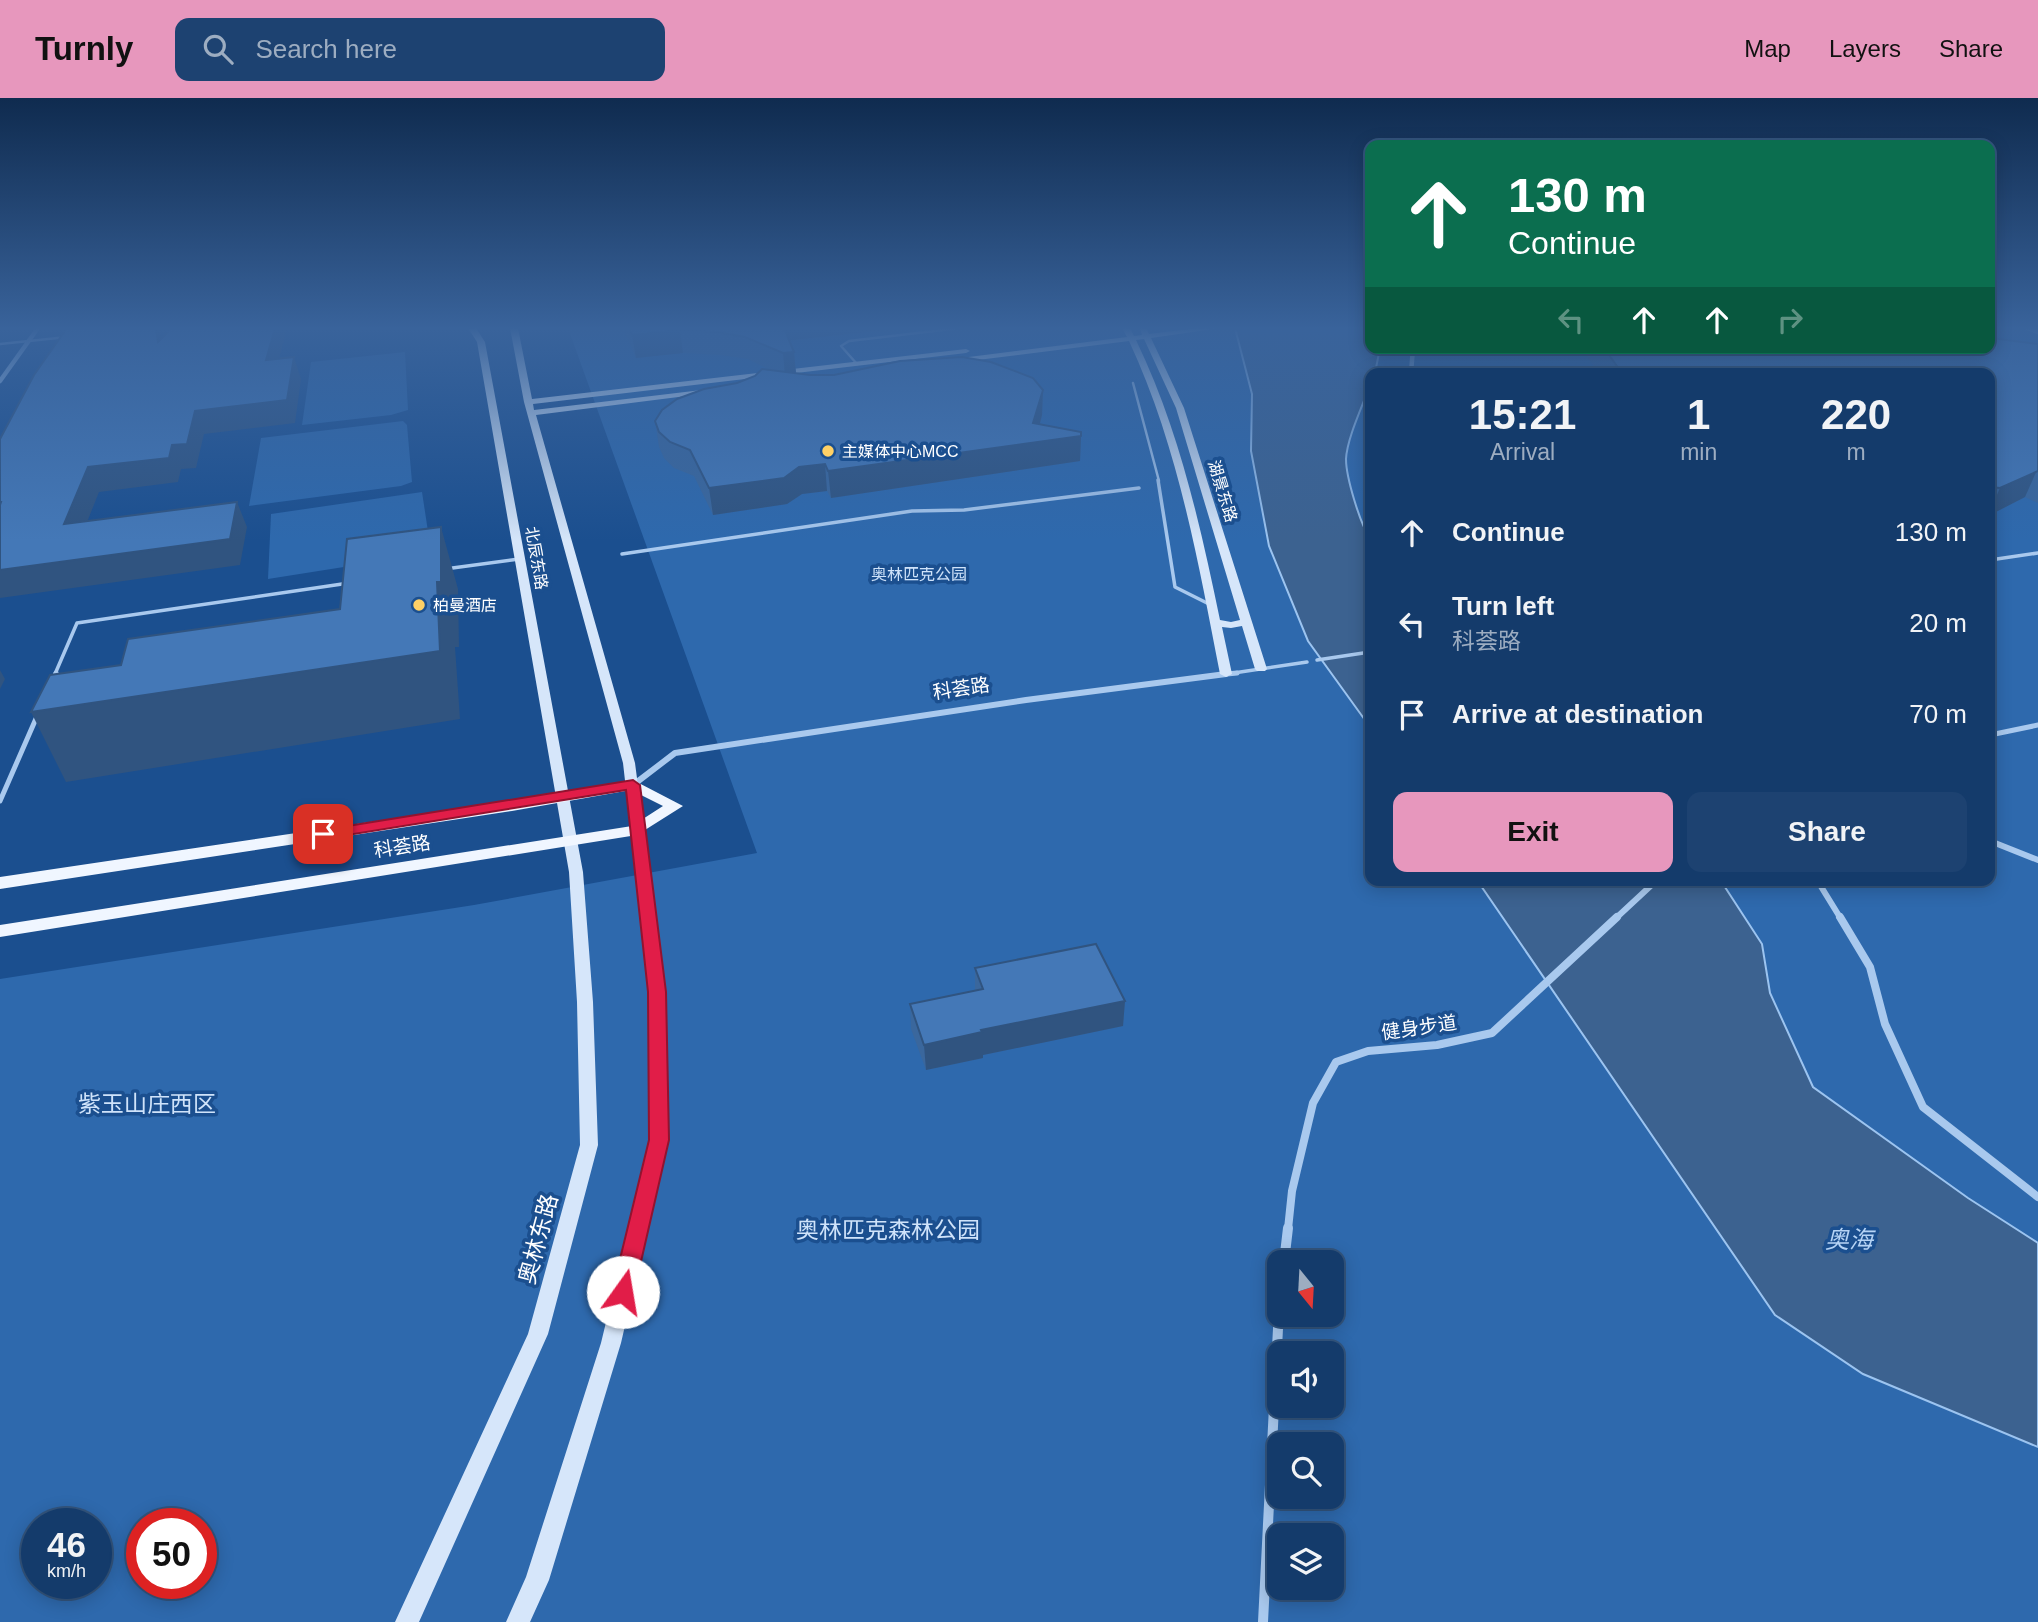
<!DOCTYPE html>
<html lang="en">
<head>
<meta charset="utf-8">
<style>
  :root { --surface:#143b6b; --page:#1d4271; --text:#f1f3f6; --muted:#9dadc1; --line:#33557e; --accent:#e797bd }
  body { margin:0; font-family:Helvetica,"Noto Sans SC",sans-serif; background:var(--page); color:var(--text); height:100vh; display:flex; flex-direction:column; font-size:26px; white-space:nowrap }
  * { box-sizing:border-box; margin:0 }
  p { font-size:23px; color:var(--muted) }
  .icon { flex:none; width:38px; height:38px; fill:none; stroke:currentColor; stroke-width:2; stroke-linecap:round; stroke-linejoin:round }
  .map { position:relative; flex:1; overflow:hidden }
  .sheet { position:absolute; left:1365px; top:270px; width:630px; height:518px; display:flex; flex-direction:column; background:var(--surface); border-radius:14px; box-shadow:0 4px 18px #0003,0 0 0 2px var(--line) }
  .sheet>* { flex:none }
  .hud { position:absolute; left:1365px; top:42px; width:630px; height:214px; border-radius:14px; box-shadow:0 4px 18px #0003,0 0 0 2px var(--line); background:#0b6e4f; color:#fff; overflow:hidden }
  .needle { width:46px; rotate:162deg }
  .buttons { position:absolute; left:1267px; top:1152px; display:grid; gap:14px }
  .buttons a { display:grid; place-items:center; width:77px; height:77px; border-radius:14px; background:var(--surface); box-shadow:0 4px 18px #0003,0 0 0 2px var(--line); font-size:35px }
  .speed { position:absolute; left:21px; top:1410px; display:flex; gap:14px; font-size:35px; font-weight:700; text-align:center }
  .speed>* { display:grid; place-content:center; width:91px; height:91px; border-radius:50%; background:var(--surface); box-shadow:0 4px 18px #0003,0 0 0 2px var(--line); line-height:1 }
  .speed small { font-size:18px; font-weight:400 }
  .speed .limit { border:10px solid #d22; background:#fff; color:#111 }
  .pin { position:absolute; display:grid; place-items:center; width:60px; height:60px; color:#fff; margin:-30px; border-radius:14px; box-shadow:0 4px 10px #0006 }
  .me { position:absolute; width:77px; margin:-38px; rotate:13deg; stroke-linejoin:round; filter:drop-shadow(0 0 5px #0008) }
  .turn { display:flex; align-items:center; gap:24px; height:147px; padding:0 28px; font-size:32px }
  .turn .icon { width:91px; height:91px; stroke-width:2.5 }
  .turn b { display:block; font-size:49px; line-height:60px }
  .lanes { display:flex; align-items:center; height:66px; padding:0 28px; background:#0003; justify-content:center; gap:35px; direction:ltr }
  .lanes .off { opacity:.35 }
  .eta { display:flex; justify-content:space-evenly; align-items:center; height:119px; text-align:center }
  .eta b { font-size:42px; font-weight:600; line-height:49px }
  .action { display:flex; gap:14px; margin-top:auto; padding:14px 28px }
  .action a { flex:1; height:80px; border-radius:14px; background:var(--accent); color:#111; font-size:28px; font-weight:600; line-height:80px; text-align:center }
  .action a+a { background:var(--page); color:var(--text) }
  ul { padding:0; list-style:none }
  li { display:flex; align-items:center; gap:21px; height:91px; padding:0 28px }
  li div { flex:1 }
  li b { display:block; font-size:26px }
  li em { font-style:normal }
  header { display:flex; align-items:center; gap:42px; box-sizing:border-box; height:98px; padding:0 35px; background:var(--accent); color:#111 }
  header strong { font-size:33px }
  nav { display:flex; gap:38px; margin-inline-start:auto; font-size:24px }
  .search { width:490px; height:63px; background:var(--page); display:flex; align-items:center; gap:18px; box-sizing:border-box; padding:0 24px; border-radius:14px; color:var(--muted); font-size:26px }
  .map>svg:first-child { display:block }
  .green { fill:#2e69ad; fill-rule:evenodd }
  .water { fill:#3c6290; stroke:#9cc4f0; stroke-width:2 }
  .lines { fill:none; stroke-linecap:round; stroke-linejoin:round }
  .lane-far2 { stroke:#a9c9ee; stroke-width:2.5 }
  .lane-far1 { stroke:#a9c9ee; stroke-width:3.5 }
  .lane { stroke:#a9c9ee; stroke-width:5 }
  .street-far3 { stroke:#a9c9ee; stroke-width:4.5 }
  .street-far2 { stroke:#a9c9ee; stroke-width:6 }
  .street-far1 { stroke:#a9c9ee; stroke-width:8 }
  .street { stroke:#a9c9ee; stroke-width:10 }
  .secondary { fill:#d6e6fa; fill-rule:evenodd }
  .primary { fill:#f0f6ff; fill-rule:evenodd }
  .wall { fill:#3a679d }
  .shaded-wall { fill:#305480 }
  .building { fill:#4478b7; stroke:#305480; stroke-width:2 }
  .route { fill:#e11d48; stroke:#92132f; stroke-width:2 }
  .poi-dot { fill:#ffd166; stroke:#1b4f8f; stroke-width:2.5 }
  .labels { text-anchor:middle; stroke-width:7; stroke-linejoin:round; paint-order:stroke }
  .far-poi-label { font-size:16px; fill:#fff; stroke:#1b4f8f; text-anchor:start }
  .far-street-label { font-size:16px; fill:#fff; stroke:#1b4f8f }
  .far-park-label { font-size:16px; fill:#cfe3fa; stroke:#1b4f8f }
  .street-label { font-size:19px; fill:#fff; stroke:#1b4f8f }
  .near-park-label { font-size:23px; fill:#cfe3fa; stroke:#1b4f8f }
  .near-street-label { font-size:23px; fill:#fff; stroke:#1b4f8f }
  .near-water-label { font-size:24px; font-style:italic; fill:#b5d3f5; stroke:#1b4f8f }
</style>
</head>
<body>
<header>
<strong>Turnly</strong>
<div class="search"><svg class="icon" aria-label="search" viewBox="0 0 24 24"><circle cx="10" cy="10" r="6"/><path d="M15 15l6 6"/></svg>Search here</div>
<nav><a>Map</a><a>Layers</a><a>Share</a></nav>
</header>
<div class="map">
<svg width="2038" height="1524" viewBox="0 0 2038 1524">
  <rect width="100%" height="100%" fill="#1b4f8f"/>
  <!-- green -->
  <g class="green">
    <path d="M568 230H1370V250H1990V230H2038V1524H0V881L474 807 757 755ZM1370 275H1990V782H1370ZM1279 1164H1332V1216H1279ZM1279 1255H1332V1307H1279ZM1279 1346H1332V1398H1279ZM37 1426H96V1486H37ZM142 1426H201V1486H142ZM1279 1437H1332V1489H1279Z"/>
    <path d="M405 254 408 312 391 317 302 327 311 264Z"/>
    <path d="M403 323 407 327 412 384 401 388 249 408 261 340Z"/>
    <path d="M422 394 429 440 388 462 268 481 271 416Z"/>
  </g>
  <!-- water -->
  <g class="water">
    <path d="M1235 230H1370V250H1380L1375 275H1370V287C1363 307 1347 340 1346 361 1346 379 1360 426 1370 440V629L1308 543 1269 448 1251 353 1252 296Z"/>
    <path d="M1477 782 1721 783 1762 846 1770 895 1813 989 1968 1100 2038 1145V1349L1863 1276 1775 1217Z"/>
  </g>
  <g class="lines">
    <!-- lane-far2 -->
    <g class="lane-far2">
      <path d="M0 246 67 239"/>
      <path d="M857 266 841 248 849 243 960 230"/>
      <path d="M1133 285 1159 383"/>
    </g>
    <!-- lane-far1 -->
    <g class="lane-far1">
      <path d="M1158 382 1175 489 1211 507"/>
      <path d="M622 456 912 413 964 412 1139 390"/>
      <path d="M1990 462 2038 455"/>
      <path d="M445 471 519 461"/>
      <path d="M1317 562 1370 554"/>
      <path d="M55 576 77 525 349 485"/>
      <path d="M1227 576 1307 564"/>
    </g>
    <!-- lane -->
    <g class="lane">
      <path d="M1227 576 1237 575"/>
      <path d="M53 582 56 575"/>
      <path d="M1990 637 2038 627"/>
      <path d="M0 703 38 616"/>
    </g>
    <!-- street-far3 -->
    <g class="street-far3">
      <path d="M2027 230 2038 234"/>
      <path d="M1411 275 1413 250"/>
      <path d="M0 283 38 230"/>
    </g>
    <!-- street-far2 -->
    <g class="street-far2">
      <path d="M633 687 675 655 1026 602 1226 576"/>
      <path d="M1990 743 2038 762"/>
      <path d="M1817 782 1841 821"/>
      <path d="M1615 821 1657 782"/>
    </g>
    <!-- street-far1 -->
    <g class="street-far1">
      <path d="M1840 819 1870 869 1885 926 1923 1009 2038 1099"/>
      <path d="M1288 1131 1292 1093 1313 1005 1336 964 1368 953 1437 947 1492 935 1617 819"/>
    </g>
    <!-- street -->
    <g class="street">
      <path d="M1284 1164 1288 1130"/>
      <path d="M1263 1524 1279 1211"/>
    </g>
    <!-- secondary -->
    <g class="secondary">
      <path d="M468 230H476L485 244 583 774 593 904 598 1047 548 1236 419 1524H395L528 1236 580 1047 577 904 569 774 477 244Z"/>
      <path d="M510 230H518L532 301 966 251 970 253 966 255 533 306 534 312 710 291 714 293 710 295 536 317 635 665 665 894 668 1042 621 1245 549 1482 530 1524H506L526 1479 601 1245 650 1042 649 894 623 665 524 304Z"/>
      <path d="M1122 230H1130L1134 238 1142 237 1140 230H1146L1149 236 1198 230H1220L1151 240 1184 310 1267 571 1265 573H1257L1255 571 1242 528 1231 530 1222 529 1232 576 1226 579 1220 576C1198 463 1178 348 1129 243L953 265 949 263 953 261 1127 239ZM1144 241 1176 310 1240 522 1231 524 1220 522C1200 426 1179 331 1136 242Z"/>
    </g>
    <!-- primary -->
    <path class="primary" d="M633 682 683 708 637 737 0 839V827L632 728 663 708 631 692 512 713 0 791V779L512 703Z"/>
  </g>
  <!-- wall -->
  <g class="wall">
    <path d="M623 230H902L789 243 794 254 796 275 810 277 1043 292 1042 317 1040 326 1081 334 1080 363 831 400 827 393 802 396 787 406 713 417 694 378 674 370 664 360 659 349 655 323 737 285 770 272 748 261 720 257 683 255 636 260Z"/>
    <path d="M2038 246V405L2025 399 1990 417V275H1599L1582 252 1579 250H1990Z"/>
    <path d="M975 870 1125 903 1123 928 983 957V960L926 972 911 931 910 906 975 893Z"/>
  </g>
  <!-- shaded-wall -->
  <g class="shaded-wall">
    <path d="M156 230H159L160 234 166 266 158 244Z"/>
    <path d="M275 230H287L273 284 266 262Z"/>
    <path d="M782 230H902L783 243Z"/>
    <path d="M680 232 683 255 636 260 632 237Z"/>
    <path d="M794 254 796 277 785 278 783 255Z"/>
    <path d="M294 259 301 281 295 325 204 336 196 370 181 371 178 384 99 394 76 452 64 426 88 369 172 347 195 313Z"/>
    <path d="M1043 292 1042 317 1035 344 1081 338 1080 363 831 400 828 373 1033 325Z"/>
    <path d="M825 366 827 393 802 396 787 406 713 417 709 390 799 369Z"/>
    <path d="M2037 372 2025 399 1990 417V413L2000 390Z"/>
    <path d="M237 404 247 429 240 467 0 500V472Z"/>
    <path d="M441 429 458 491 459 549H455L460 621 66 684 31 614 437 484Z"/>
    <path d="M0 572 5 581 0 591Z"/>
    <path d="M1125 903 1123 928 983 957V960L926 972 924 947 981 932Z"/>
  </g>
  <!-- building -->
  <g class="building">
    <path d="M67 230H156L158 244 172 230H275L266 262 294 259 287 302 195 313 187 346 172 347 169 360 88 369 64 426 237 404 230 441 0 472V407L1 404H0V341L34 277Z"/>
    <path d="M629 230H784L794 254 783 255 745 239 717 234 680 232 632 237Z"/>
    <path d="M1990 240 2038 246V373L2000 390 1990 389V275H1622L1604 250H1606L1609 254 1614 255 1615 250H1990Z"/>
    <path d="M962 259 991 264 1033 280 1043 292 1033 325 1081 334V338L828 373 825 366 799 369 784 380 709 390 690 352 670 344 659 334 655 323 662 312 677 301 704 291 737 285 755 278 762 271 810 277H834L900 263Z"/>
    <path d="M441 429V484H437L440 553 31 614 50 577 121 567 128 541 340 511 347 441Z"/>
    <path d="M1096 846 1125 903 981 932 982 934 924 947 910 906 983 891 975 870Z"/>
  </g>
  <!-- sky -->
  <linearGradient id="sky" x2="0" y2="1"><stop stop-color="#0f2b4f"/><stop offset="0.52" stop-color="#39639b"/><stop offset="1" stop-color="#39639b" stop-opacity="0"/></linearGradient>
  <rect width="2038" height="443" fill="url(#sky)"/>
  <!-- route -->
  <path class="route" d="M633 682 640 687 666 894 669 1042 634 1194 631 1201 623 1203 615 1201 612 1194 649 1042 648 894 626 692 323 741 315 736 323 732Z"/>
  <!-- markers -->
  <g class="poi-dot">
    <circle cx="828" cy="353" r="7"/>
    <circle cx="419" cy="507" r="7"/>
  </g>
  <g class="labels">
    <!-- far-poi labels -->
    <g class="far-poi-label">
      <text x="842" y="359">主媒体中心MCC</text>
      <text x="433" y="513">柏曼酒店</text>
    </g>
    <!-- far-street labels -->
    <g class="far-street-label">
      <text transform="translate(1223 393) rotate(73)" y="6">湖景东路</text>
      <text transform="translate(537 460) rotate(80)" y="6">北辰东路</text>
    </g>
    <!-- far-park labels -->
    <g class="far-park-label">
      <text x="919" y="482">奥林匹克公园</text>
    </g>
    <!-- street labels -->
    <g class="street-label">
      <text transform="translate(961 590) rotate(-8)" y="7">科荟路</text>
      <text transform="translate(402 748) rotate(-9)" y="7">科荟路</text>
      <text transform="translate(1419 929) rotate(-8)" y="7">健身步道</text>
    </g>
    <!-- near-park labels -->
    <g class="near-park-label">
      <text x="147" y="1014">紫玉山庄西区</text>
      <text x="888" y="1140">奥林匹克森林公园</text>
    </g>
    <!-- near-street labels -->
    <g class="near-street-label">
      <text transform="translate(538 1141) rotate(-75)" y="8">奥林东路</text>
    </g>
    <!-- near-water labels -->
    <g class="near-water-label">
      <text x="1849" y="1150">奥海</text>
    </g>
  </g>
</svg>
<div class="buttons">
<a><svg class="needle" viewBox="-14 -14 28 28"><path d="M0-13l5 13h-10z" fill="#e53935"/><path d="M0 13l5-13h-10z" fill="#9dadc1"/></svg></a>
<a><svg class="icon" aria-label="sound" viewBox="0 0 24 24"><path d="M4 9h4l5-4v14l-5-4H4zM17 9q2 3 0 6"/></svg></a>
<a><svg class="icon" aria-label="search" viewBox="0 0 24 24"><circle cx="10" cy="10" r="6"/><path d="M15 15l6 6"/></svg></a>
<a><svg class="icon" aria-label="layers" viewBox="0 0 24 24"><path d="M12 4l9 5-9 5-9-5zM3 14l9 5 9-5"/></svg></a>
</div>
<div class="speed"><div>46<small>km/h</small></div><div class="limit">50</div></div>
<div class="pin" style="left:323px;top:736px;background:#d93025"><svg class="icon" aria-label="arrive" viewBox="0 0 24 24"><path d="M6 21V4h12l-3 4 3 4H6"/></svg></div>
<svg class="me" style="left:623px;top:1194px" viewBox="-20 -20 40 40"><circle r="19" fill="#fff"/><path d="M0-13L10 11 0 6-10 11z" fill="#e11d48"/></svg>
<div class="hud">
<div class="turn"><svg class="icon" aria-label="ahead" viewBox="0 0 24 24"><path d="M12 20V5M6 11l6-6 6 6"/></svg><div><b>130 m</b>Continue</div></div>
<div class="lanes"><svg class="icon off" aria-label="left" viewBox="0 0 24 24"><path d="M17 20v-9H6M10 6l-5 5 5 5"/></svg><svg class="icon" aria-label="ahead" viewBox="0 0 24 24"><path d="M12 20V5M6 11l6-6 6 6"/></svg><svg class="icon" aria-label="ahead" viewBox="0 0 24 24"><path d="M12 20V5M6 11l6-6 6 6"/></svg><svg class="icon off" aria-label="right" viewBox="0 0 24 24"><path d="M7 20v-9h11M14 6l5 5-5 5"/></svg></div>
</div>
<section class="sheet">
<div class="eta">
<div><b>15:21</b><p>Arrival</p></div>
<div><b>1</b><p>min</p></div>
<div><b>220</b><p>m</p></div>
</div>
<ul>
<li><svg class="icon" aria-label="ahead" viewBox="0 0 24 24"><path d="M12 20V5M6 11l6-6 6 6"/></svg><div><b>Continue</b></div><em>130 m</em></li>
<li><svg class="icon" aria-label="left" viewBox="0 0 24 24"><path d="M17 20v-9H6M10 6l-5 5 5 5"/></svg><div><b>Turn left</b><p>科荟路</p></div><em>20 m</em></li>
<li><svg class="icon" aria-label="arrive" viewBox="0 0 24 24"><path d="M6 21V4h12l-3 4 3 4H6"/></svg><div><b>Arrive at destination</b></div><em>70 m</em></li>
</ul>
<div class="action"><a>Exit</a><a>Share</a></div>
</section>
</div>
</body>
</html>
